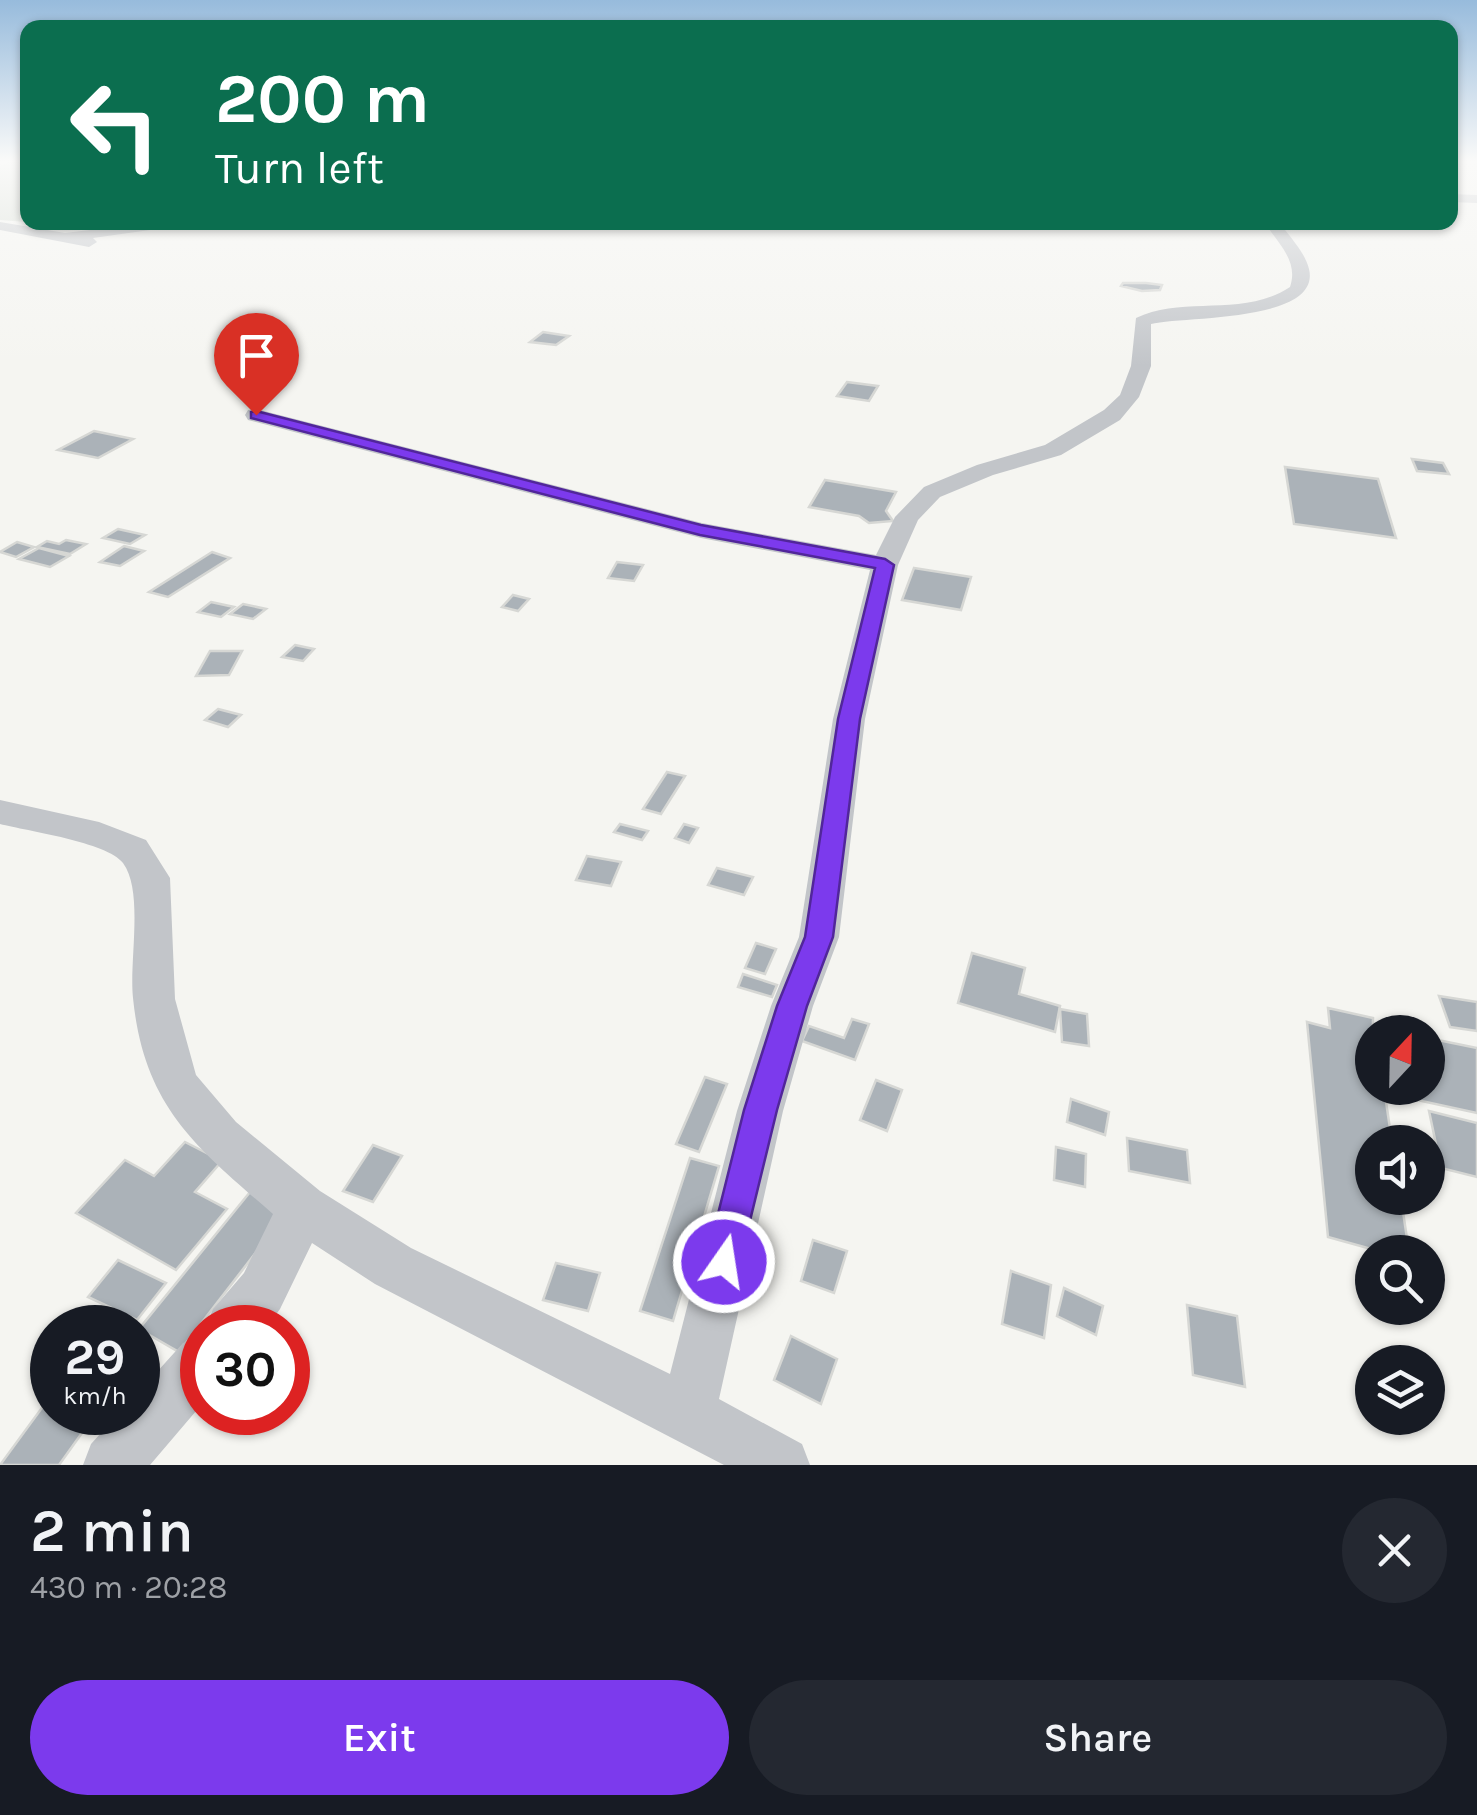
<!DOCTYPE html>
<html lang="en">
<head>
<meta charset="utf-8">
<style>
  :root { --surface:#171b24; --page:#242831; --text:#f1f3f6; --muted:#9ea1a6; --accent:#7c3aed }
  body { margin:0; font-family:Karla,sans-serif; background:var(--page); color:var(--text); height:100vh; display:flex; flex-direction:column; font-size:38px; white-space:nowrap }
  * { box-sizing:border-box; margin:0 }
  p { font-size:32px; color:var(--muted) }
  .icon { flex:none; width:55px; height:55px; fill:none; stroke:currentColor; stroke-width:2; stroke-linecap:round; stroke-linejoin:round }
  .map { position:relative; height:1465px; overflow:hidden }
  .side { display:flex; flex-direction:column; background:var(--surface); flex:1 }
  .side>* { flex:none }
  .guide { position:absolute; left:20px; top:20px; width:1438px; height:210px; border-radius:20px; box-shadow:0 2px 8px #0004; background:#0b6e4f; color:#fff; overflow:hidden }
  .needle { width:65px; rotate:22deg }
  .fabs { position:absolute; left:1355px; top:1015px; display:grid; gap:20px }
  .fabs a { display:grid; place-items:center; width:90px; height:90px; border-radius:50%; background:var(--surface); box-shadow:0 2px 8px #0004; font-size:50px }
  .speed { position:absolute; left:30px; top:1305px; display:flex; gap:20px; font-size:50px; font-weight:700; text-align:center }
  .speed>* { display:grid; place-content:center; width:130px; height:130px; border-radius:50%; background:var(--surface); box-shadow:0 2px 8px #0004; line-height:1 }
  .speed small { font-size:25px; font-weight:400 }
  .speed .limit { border:15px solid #d22; background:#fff; color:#111 }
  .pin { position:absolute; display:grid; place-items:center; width:85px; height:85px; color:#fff; margin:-102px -42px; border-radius:50% 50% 50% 0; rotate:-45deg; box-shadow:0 0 10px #0007 }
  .pin .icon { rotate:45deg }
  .me { position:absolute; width:110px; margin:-55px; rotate:13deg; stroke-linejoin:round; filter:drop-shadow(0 0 8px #0008) }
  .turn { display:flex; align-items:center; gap:35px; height:210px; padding:0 30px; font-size:45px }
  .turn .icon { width:130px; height:130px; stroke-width:2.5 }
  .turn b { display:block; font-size:70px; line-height:85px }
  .round { display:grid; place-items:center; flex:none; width:105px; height:105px; border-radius:52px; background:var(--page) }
  .headline { display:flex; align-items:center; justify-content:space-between; height:170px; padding:0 30px }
  h1 { font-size:60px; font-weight:600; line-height:75px }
  .action { display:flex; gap:20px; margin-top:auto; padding:20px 30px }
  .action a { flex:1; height:115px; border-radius:60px; background:var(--accent); color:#fff; font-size:40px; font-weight:600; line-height:115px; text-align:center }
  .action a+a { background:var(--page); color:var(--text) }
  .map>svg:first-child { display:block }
  .green { fill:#d5dcd2 }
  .building { fill:#abb2b8; stroke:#d6d7d4; stroke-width:2.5 }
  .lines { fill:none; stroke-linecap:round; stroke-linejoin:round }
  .minor { fill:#c2c5c9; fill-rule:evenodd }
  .route { fill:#7c3aed; stroke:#51269a; stroke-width:2.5 }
</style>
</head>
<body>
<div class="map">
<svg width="1477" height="1465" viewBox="0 0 1477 1465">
  <rect width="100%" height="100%" fill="#f5f5f1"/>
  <!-- green -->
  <path class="green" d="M12 161H27V222L0 220V166Z"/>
  <!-- building -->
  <g class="building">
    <path d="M1123 283H1146L1162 285 1160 290 1142 291 1121 286Z"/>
    <path d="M543 332 569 336 556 345 530 342Z"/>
    <path d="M847 382 878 386 869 401 837 396Z"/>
    <path d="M94 431 133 439 98 458 58 450Z"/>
    <path d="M1412 459 1443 463 1449 474 1417 471Z"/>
    <path d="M1285 467 1378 479 1396 538 1294 524Z"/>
    <path d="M825 480 896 492 886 511 893 521 869 523 859 516 809 507Z"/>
    <path d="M118 529 145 535 130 544 103 538Z"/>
    <path d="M66 540 86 544 70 554 37 547 47 541 59 544Z"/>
    <path d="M17 542 34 547 16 557 0 552Z"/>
    <path d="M124 546 144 551 120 566 100 562Z"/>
    <path d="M39 548 69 556 50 567 19 559Z"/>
    <path d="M212 552 230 558 168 597 149 592Z"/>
    <path d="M617 562 643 565 634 581 608 578Z"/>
    <path d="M914 568 971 577 961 610 902 600Z"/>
    <path d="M513 595 529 599 518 611 502 607Z"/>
    <path d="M211 602 234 607 221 617 198 612Z"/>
    <path d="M243 604 266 609 253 619 230 614Z"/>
    <path d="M295 645 314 649 303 661 282 657Z"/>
    <path d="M210 651H242L229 675 196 676Z"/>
    <path d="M218 709 241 715 228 727 205 720Z"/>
    <path d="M667 772 685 776 661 814 643 809Z"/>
    <path d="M620 824 648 831 642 840 614 832Z"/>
    <path d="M684 824 698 828 689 843 675 838Z"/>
    <path d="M587 856 621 862 611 886 576 880Z"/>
    <path d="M717 868 753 877 744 895 708 885Z"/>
    <path d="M756 943 776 949 765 974 745 968Z"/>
    <path d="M972 953 1025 968 1019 994 1060 1006 1055 1032 958 1003Z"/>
    <path d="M743 974 777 985 772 997 738 987Z"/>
    <path d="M1439 996 1477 1002V1031L1450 1027Z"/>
    <path d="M1328 1008 1373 1018 1372 1088H1384L1392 1142H1372V1198H1401L1409 1252H1382L1328 1237 1307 1022 1330 1028Z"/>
    <path d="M1060 1009 1087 1014 1089 1046 1062 1042Z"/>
    <path d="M852 1019 869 1024 855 1060 802 1041 809 1026 844 1038Z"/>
    <path d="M1428 1038 1477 1048V1113L1403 1097 1401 1088H1428Z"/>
    <path d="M705 1077 727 1084 699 1152 676 1144Z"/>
    <path d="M876 1080 902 1090 887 1131 860 1120Z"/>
    <path d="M1071 1099 1109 1112 1105 1135 1067 1122Z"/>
    <path d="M1429 1111 1477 1123V1177L1441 1168Z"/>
    <path d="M1127 1138 1187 1150 1190 1183 1129 1171Z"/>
    <path d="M185 1142 222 1161 195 1192 227 1209 176 1270 76 1213 125 1160 154 1176Z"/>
    <path d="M373 1145 402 1156 373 1202 343 1191Z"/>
    <path d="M1056 1147 1086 1154 1085 1187 1054 1180Z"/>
    <path d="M690 1158 719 1166 673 1321 640 1311Z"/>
    <path d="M250 1192 288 1211 179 1352 139 1329Z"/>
    <path d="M813 1240 847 1251 834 1293 801 1281Z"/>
    <path d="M118 1260 166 1283 137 1320 88 1297Z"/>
    <path d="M556 1263 600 1273 588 1311 543 1300Z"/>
    <path d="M1011 1271 1051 1285 1044 1338 1002 1324Z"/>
    <path d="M1064 1288 1103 1306 1096 1335 1057 1316Z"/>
    <path d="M1187 1305 1237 1316 1245 1387 1193 1375Z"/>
    <path d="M791 1336 837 1359 821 1404 774 1380Z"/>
    <path d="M52 1394V1412H97L59 1465H0Z"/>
  </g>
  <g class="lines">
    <!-- minor -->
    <g class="minor">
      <path d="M1450 194 1477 195V203L1450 202Z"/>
      <path d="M0 222 65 233 157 222H207L93 238 97 242 89 247 0 230Z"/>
      <path d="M230 222H253V223L246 227Z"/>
      <path d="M1264 222H1279C1289 236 1305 252 1309 269 1322 323 1181 316 1151 324V366L1139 397 1120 420 1061 455 993 475 940 497 918 520 898 565 865 719 839 937 813 1006 783 1111 719 1399 802 1444 810 1465H724L375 1284 312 1243 280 1309 266 1328H205L213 1309 244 1273 273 1214C196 1147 144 1107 133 998 129 961 144 891 123 863 107 842 27 831 0 824V800L99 822 146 840 170 878 175 999 196 1075 236 1122 320 1191 411 1248 670 1374 737 1111 771 1006 799 937 833 719 870 570 701 538 248 420 245 415 248 410 256 409 702 523 876 555 895 517 924 487 977 465 1045 445 1104 410 1120 395 1131 366 1136 318C1183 295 1243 318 1290 287 1299 261 1278 243 1264 222Z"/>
      <path d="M202 1335V1404L150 1465H83L91 1444 120 1412H138V1393L183 1343Z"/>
    </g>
  </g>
  <!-- sky -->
  <linearGradient id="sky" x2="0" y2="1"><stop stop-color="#97bbdc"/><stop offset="0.44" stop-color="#fafaf9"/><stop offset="1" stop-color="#fafaf9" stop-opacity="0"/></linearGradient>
  <rect width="1477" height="366" fill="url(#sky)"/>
  <!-- route -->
  <path class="route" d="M256 411 701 525 885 559 894 565 860 719 833 937 807 1006 777 1110 737 1274 724 1280 711 1274 706 1262 744 1110 777 1006 805 937 838 719 875 568 700 535 251 418V412Z"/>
</svg>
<div class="fabs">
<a><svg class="needle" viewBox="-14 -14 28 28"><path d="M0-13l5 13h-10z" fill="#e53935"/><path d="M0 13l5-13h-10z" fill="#9ea1a6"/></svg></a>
<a><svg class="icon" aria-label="sound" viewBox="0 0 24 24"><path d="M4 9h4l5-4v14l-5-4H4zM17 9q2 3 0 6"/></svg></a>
<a><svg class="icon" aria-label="search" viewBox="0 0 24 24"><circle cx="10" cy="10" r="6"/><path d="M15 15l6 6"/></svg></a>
<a><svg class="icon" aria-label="layers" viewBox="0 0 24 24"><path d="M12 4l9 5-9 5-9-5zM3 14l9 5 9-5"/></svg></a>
</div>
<div class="speed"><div>29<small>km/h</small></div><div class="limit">30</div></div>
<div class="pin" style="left:256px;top:415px;background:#d93025"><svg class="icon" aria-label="arrive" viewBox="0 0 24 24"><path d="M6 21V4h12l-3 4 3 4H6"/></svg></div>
<svg class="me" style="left:724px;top:1262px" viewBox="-20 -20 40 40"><circle r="17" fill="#7c3aed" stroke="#fff" stroke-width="3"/><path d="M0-11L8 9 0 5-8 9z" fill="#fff"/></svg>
<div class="guide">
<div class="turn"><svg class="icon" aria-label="left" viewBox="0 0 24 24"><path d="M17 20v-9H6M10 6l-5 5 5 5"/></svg><div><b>200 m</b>Turn left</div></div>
</div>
</div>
<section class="side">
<div class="headline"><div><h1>2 min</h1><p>430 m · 20:28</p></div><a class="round"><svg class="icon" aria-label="close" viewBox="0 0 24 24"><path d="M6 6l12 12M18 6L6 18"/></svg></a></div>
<div class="action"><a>Exit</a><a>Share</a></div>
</section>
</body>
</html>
